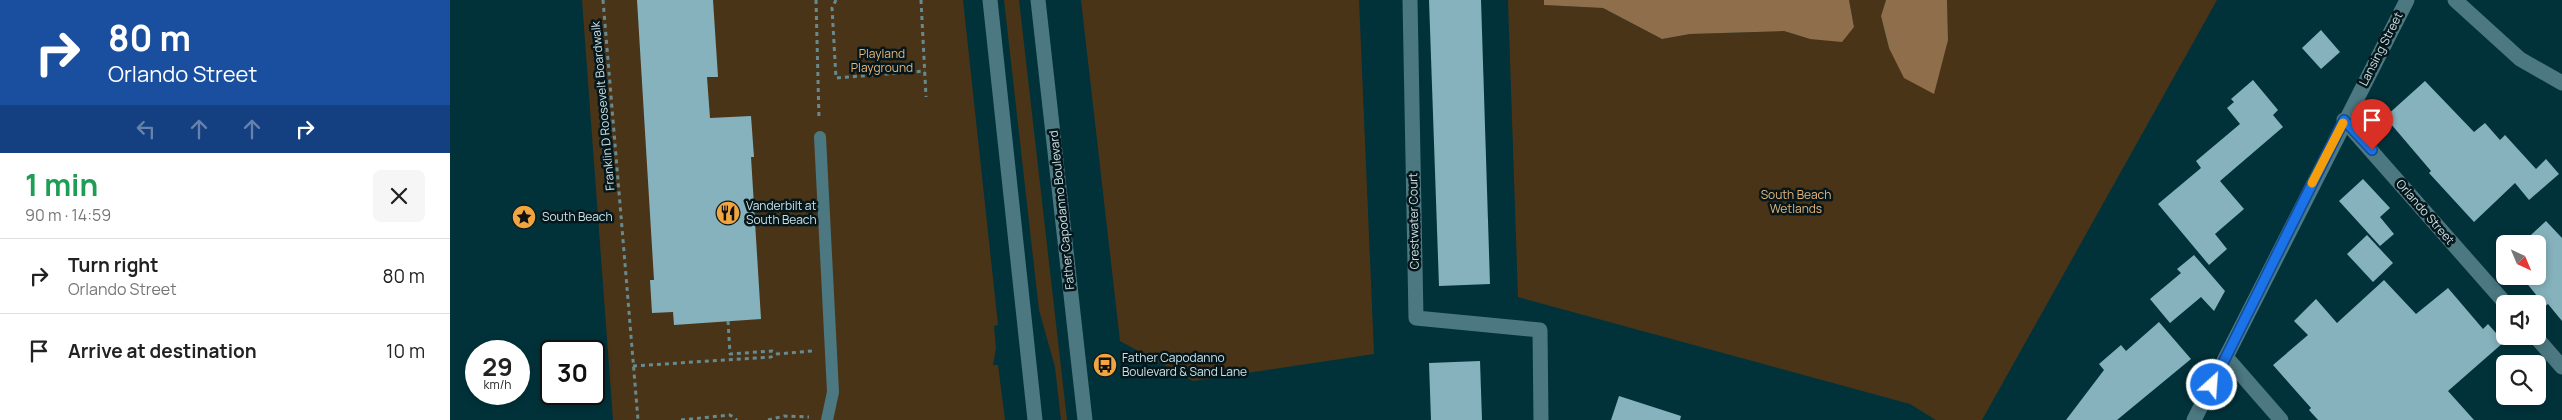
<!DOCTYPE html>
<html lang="en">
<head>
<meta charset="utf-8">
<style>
  :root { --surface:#fff; --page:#f6f6f6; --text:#222; --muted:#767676; --line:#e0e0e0 }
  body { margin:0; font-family:Manrope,sans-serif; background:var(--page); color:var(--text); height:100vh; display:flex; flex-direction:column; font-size:19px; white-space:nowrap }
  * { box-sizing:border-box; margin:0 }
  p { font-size:16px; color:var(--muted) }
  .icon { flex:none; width:28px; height:28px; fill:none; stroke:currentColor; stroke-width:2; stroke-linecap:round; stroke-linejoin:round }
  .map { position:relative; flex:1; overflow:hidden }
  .drawer { display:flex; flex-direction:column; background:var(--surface); width:450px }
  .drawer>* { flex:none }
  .guide { background:#1a4fa0; color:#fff; overflow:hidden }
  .needle { width:32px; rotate:136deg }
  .fabs { position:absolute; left:2046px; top:235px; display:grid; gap:10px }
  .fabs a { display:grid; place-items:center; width:50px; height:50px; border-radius:8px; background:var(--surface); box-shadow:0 2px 8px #0003; font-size:25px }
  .speed { position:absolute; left:15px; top:340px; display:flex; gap:10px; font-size:25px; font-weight:700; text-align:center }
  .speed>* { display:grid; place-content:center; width:65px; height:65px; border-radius:50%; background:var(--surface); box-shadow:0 2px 8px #0003; line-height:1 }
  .speed small { font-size:12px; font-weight:400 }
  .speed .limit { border:2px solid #111; border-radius:8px; background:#fff; color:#111 }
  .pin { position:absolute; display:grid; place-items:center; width:42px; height:42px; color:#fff; margin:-51px -21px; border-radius:50% 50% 50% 0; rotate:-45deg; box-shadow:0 0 5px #0007 }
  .pin .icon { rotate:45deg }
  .me { position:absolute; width:55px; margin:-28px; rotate:26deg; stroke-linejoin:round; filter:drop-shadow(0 0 4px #0008) }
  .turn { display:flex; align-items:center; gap:18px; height:105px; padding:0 25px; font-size:22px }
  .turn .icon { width:65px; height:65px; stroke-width:2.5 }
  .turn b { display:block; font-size:35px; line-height:42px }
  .lanes { display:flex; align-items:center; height:48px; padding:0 25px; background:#0003; justify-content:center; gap:25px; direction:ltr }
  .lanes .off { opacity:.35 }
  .round { display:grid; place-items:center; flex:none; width:52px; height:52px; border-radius:8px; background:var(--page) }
  .head { display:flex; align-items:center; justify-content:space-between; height:85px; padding:0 25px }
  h1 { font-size:30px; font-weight:700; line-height:38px; color:#1e9e55 }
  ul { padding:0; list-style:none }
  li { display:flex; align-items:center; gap:15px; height:75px; padding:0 25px; border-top:1px solid var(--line) }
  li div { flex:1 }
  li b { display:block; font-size:19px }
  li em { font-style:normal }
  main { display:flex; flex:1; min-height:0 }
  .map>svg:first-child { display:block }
  .green { fill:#4a3418 }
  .water { fill:#8f6f4b }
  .building { fill:#85b2bc }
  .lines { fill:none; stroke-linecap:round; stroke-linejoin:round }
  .path { stroke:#668a90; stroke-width:3; stroke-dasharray:4 4; stroke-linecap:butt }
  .lane { stroke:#4c7881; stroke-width:12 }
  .street { stroke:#4c7881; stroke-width:15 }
  .secondary { stroke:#4c7881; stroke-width:15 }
  .route-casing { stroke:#114b97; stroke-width:12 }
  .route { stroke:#1a73e8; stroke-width:9 }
  .slow { stroke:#f59e0b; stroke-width:9 }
  .labels { text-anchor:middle; stroke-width:5; stroke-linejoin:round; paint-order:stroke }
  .street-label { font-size:12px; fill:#cbe1e6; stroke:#06171b }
  .park-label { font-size:12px; fill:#e7b57a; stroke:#06171b }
  .poi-label { font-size:12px; fill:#cbe1e6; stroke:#06171b; text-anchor:start }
</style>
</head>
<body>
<main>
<section class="drawer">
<div class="guide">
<div class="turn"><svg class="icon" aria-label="right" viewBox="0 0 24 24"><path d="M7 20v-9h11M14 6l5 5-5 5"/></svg><div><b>80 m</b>Orlando Street</div></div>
<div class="lanes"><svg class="icon off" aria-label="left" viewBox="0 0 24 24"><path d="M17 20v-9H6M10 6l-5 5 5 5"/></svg><svg class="icon off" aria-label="ahead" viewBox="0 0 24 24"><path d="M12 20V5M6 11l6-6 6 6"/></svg><svg class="icon off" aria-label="ahead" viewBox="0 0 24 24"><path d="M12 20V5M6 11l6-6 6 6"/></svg><svg class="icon" aria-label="right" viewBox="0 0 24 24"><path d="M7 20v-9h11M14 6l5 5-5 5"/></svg></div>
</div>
<div class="head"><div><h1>1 min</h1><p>90 m · 14:59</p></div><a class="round"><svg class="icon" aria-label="close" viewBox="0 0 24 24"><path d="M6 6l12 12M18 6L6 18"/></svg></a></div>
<ul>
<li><svg class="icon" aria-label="right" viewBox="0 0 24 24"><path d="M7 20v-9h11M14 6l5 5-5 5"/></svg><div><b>Turn right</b><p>Orlando Street</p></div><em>80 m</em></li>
<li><svg class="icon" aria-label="arrive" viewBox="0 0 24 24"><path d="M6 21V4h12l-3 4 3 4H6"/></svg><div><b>Arrive at destination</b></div><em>10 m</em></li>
</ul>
</section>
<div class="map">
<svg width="2112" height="420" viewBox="0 0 2112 420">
  <rect width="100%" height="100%" fill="#01323a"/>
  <!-- green -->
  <g class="green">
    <path d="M132 0H513L548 325 544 326 546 348 543 365H548L555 420H163Z"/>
    <path d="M554 0H569L617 420H611L605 367 589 310Z"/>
    <path d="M631 0H909L924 354 743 381 670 341Z"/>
    <path d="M1058 0H1094L1095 5 1153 8 1212 39 1240 34 1334 31 1360 39 1404 27 1399 0H1436L1431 16 1439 48 1498 40 1497 0H1767L1532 420H1486L1460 404 1068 297Z"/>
  </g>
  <!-- water -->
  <g class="water">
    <path d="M1094 0H1399L1404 27 1392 42 1360 39 1334 31 1240 34 1212 39 1153 8 1094 5Z"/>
    <path d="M1436 0H1497L1498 40 1484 94 1454 78 1439 48 1431 16Z"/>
  </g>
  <!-- building -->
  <g class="building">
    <path d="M187 0H263L268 77H257L260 118 301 116 304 157H301L311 319 224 325 223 312 202 313 200 280H204Z"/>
    <path d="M979 0H1031L1040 284 989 286Z"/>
    <path d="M1871 30 1890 52 1871 69 1852 48Z"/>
    <path d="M1803 80 1828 110 1823 115 1833 127 1770 181 1794 209 1765 234 1777 249 1759 265 1708 204 1751 168 1746 161 1790 124 1777 108 1784 102 1781 99Z"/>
    <path d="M1975 81 2024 132 2035 123 2050 140 2055 135 2086 169 2096 159 2109 174 2079 200 2065 183 2024 222 1979 173 1981 171 1935 117Z"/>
    <path d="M1913 179 1940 208 1930 217 1944 234 1930 246 1889 201Z"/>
    <path d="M2096 221 2112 238V321L2098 304 2095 306 2071 276H2088V244H2071Z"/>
    <path d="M1917 235 1943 263 1923 282 1897 254Z"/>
    <path d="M1744 255 1775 291 1764 311 1751 297 1720 323 1700 299 1731 273 1727 269Z"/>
    <path d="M1934 280 1966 314 1998 288 2033 329 2038 324 2054 342 1998 391 2024 420H1868L1859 410 1861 408 1823 365 1858 335 1844 321 1866 299 1887 323Z"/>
    <path d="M1709 322 1741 359 1667 420H1616L1654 370 1649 364 1671 345 1676 351Z"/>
    <path d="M1030 361 1032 420H981L979 363Z"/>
    <path d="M1169 396 1231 416 1230 420H1161Z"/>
  </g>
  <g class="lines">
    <!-- path -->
    <g class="path">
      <path d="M153 0 188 420"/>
      <path d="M366 0 369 119"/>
      <path d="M386 0 382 8 386 78 475 71"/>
      <path d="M471 0 476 97"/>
      <path d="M278 321 280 354 322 351 327 353"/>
      <path d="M183 366 321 357 327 354 362 351"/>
      <path d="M231 420 280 415 287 420"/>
      <path d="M318 420 334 416 359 417"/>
    </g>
    <!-- lane -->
    <path class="lane" d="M370 137 383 392 377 420"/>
    <!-- street -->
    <g class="street">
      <path d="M960 0 966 318 1090 330 1091 420"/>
      <path d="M2005 0 2070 59 2112 83"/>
      <path d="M1894 120 2056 304"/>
      <path d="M2085 336 2112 367"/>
      <path d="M1776 357 1831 420"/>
      <path d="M1744 420 1957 0"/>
    </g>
    <!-- secondary -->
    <g class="secondary">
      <path d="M540 0 585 420"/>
      <path d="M588 0 635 420"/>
    </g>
  </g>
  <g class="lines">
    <!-- route casing -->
    <g class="route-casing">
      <path id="route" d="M1762 385 1894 120 1922 150"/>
    </g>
    <!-- route -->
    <use href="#route" class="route"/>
    <!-- slow -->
    <path class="slow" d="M1862 183 1893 123"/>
  </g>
  <!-- icons -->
  <defs>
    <g id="restaurant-disc" transform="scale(1.25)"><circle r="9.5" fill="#f1a540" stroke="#06171b"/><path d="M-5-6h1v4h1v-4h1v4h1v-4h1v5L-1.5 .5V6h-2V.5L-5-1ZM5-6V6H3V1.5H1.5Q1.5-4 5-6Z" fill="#111"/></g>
    <g id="sight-disc" transform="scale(1.25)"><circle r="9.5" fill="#f1a540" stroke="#06171b"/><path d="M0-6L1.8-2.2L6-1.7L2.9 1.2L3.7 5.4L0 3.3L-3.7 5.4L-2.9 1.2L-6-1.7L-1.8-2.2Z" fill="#111"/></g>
    <g id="bus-disc" transform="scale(1.25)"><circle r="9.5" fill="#f1a540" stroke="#06171b"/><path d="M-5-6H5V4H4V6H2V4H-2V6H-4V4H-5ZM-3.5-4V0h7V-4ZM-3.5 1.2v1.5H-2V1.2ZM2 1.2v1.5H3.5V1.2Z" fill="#111"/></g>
  </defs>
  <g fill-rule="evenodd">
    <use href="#restaurant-disc" x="278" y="213"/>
    <use href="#sight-disc" x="74" y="217"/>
    <use href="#bus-disc" x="655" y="365"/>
  </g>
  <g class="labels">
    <!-- street labels -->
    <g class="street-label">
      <text transform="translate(1931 49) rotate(-63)" y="4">Lansing Street</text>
      <text transform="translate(153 106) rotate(-95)" y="4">Franklin D Roosevelt Boardwalk</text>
      <text transform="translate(612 210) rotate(-96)" y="4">Father Capodanno Boulevard</text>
      <text transform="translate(1975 212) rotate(49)" y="4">Orlando Street</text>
      <text transform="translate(964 221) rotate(-91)" y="4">Crestwater Court</text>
    </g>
    <!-- park labels -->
    <g class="park-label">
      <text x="432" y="58">Playland<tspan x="432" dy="14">Playground</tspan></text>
      <text x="1346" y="199">South Beach<tspan x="1346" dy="14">Wetlands</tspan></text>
    </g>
    <!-- poi labels -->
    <g class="poi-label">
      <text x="296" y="210">Vanderbilt at<tspan x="296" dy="14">South Beach</tspan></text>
      <text x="92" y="221">South Beach</text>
      <text x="672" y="362">Father Capodanno<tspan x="672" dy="14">Boulevard &amp; Sand Lane</tspan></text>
    </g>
  </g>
</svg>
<div class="fabs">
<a><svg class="needle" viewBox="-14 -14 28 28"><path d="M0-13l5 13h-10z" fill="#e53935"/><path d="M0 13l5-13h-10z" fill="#767676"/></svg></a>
<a><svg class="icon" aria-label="sound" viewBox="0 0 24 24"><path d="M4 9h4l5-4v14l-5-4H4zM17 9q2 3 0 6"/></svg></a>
<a><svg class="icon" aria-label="search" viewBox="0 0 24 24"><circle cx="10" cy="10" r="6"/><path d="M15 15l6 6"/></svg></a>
</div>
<div class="speed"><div>29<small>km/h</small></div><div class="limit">30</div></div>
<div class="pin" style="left:1922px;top:150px;background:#d93025"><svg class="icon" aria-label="arrive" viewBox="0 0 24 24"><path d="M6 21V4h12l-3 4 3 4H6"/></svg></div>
<svg class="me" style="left:1762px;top:385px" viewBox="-20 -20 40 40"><circle r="17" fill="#1a73e8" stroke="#fff" stroke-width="3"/><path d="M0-11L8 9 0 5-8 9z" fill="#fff"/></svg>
</div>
</main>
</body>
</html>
